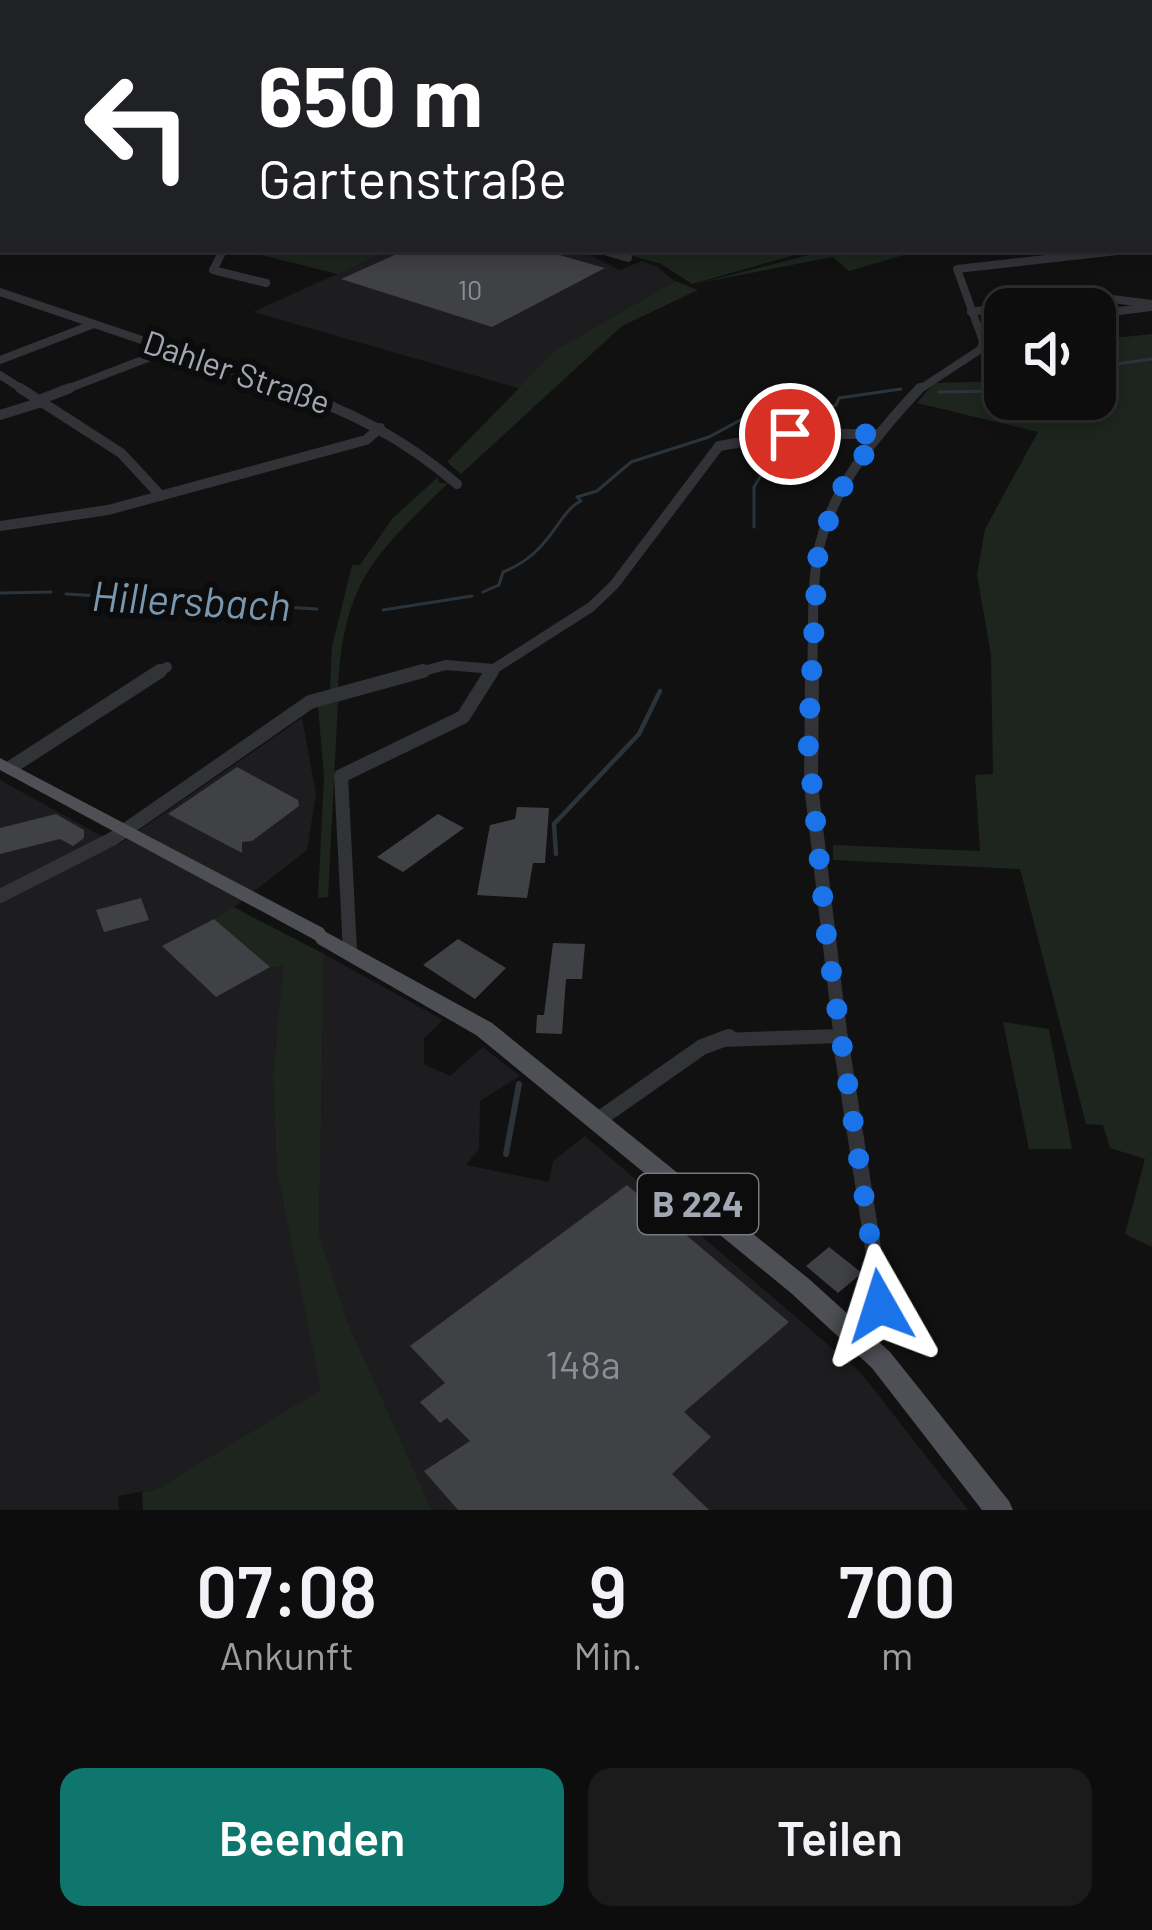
<!DOCTYPE html>
<html lang="de">
<head>
<meta charset="utf-8">
<style>
  :root { --surface:#0d0d0e; --page:#1b1b1c; --text:#f1f3f6; --muted:#9a9c9e; --line:#2d2d2e; --accent:#0f766e }
  body { margin:0; font-family:Barlow,sans-serif; background:var(--page); color:var(--text); height:100vh; display:flex; flex-direction:column; font-size:45px; white-space:nowrap }
  * { box-sizing:border-box; margin:0 }
  p { font-size:39px; color:var(--muted) }
  .icon { flex:none; width:66px; height:66px; fill:none; stroke:currentColor; stroke-width:2; stroke-linecap:round; stroke-linejoin:round }
  .map { position:relative; height:1510px; overflow:hidden }
  .panel { display:flex; flex-direction:column; background:var(--surface); flex:1 }
  .panel>* { flex:none }
  .banner { position:absolute; left:0px; top:0px; width:1152px; height:252px; box-shadow:0 6px 18px #0003,0 0 0 3px var(--line); background:#202124; color:#fff; overflow:hidden }
  .buttons { position:absolute; left:984px; top:288px; display:grid; gap:24px }
  .buttons a { display:grid; place-items:center; width:132px; height:132px; border-radius:24px; background:var(--surface); box-shadow:0 6px 18px #0003,0 0 0 3px var(--line); font-size:60px }
  .pin { position:absolute; display:grid; place-items:center; width:102px; height:102px; color:#fff; margin:-51px; border:6px solid #fff; border-radius:50%; box-shadow:0 3px 12px #0007 }
  .me { position:absolute; width:132px; margin:-66px; rotate:354deg; stroke-linejoin:round; filter:drop-shadow(0 0 9px #0008) }
  .turn { display:flex; align-items:center; gap:42px; height:252px; padding:0 60px; font-size:54px }
  .turn .icon { width:156px; height:156px; stroke-width:2.5 }
  .turn b { display:block; font-size:84px; line-height:102px }
  .eta { display:flex; justify-content:space-evenly; align-items:center; height:204px; text-align:center }
  .eta b { font-size:72px; font-weight:600; line-height:84px }
  .button { display:flex; gap:24px; margin-top:auto; padding:24px 60px }
  .button a { flex:1; height:138px; border-radius:24px; background:var(--accent); color:#fff; font-size:48px; font-weight:600; line-height:138px; text-align:center }
  .button a+a { background:var(--page); color:var(--text) }
  .map>svg:first-child { display:block }
  .built { fill:#1d1d1f }
  .green { fill:#1d251e }
  .lines { fill:none; stroke-linecap:round; stroke-linejoin:round }
  .stream-far2 { stroke:#2b343a; stroke-width:3 }
  .stream-far1 { stroke:#2b343a; stroke-width:4.5 }
  .stream { stroke:#2b343a; stroke-width:6 }
  .building { fill:#404145 }
  .street-far4 { stroke:#323337; stroke-width:6 }
  .street-far3 { stroke:#323337; stroke-width:8 }
  .street-far2 { stroke:#323337; stroke-width:10 }
  .street-far1 { stroke:#323337; stroke-width:14 }
  .street { stroke:#323337; stroke-width:16 }
  .secondary { fill:#404247; fill-rule:evenodd }
  .primary { fill:#4e5056; fill-rule:evenodd }
  .route { stroke:#1a73e8; stroke-width:21; stroke-dasharray:0 37.8 }
  .labels { text-anchor:middle; stroke-width:12; stroke-linejoin:round; paint-order:stroke }
  .far-number-label { font-size:27px; fill:#8a8e98 }
  .far-street-label { font-size:33px; fill:#a2a8b3; stroke:#0c0c0d }
  .shield { fill:#0c0c0d; stroke:#757981; stroke-width:3 }
  .shield-label { font-size:36px; font-weight:bold; fill:#a2a8b3 }
  .near-number-label { font-size:39px; fill:#8a8e98 }
  .water-label { font-size:42px; font-style:italic; fill:#7997ae; stroke:#0c0c0d }
</style>
</head>
<body>
<div class="map">
<svg width="1152" height="1510" viewBox="0 0 1152 1510">
  <rect width="100%" height="100%" fill="#111112"/>
  <!-- built -->
  <g class="built">
    <path d="M392 249H577L620 270 642 261 656 266 675 281 557 349 521 389 253 312Z"/>
    <path d="M302 718 316 794 307 850 234 907 286 936 273 1077 277 1172 322 1391 157 1489 118 1496 119 1510H0V780L118 845Z"/>
    <path d="M324 954 443 1020 424 1038V1064L450 1076 483 1047 520 1076 480 1101 479 1149 466 1165 549 1182 553 1161 585 1136 861 1373 968 1510H432L346 1318 319 1233Z"/>
  </g>
  <!-- green -->
  <g class="green">
    <path d="M263 249H392L338 274 253 253Z"/>
    <path d="M608 249H816L692 284 661 264Z"/>
    <path d="M832 249H925L849 271 833 257 699 283Z"/>
    <path d="M675 281 698 290 622 326 461 474 447 462 557 349Z"/>
    <path d="M1152 334V1247L1125 1234 1145 1159 1110 1148 1103 1125 1086 1124 1020 869 833 860V845L980 851 975 775 993 774 991 655 977 574 985 529 1038 432 917 403 934 383 1005 381V399H1095V340Z"/>
    <path d="M438 477 439 483H448C374 556 344 580 338 689L330 690 332 647 352 565H360L392 519Z"/>
    <path d="M338 702 328 897 318 898 324 777 318 706Z"/>
    <path d="M233 907 324 954 319 1233 346 1318 432 1510H143L142 1492 157 1489 321 1390 277 1172 273 1077 283 966 270 967 214 919Z"/>
    <path d="M1003 1022 1049 1029 1072 1149H1029Z"/>
  </g>
  <g class="lines">
    <!-- stream-far2 -->
    <g class="stream-far2">
      <path d="M604 2 611 0"/>
      <path d="M1095 367 1152 359"/>
      <path d="M939 392 1005 391"/>
      <path d="M754 527V487L775 452 793 442"/>
      <path d="M483 592 499 585 503 572C552 553 557 512 581 501L577 497 597 491 631 462 709 437 746 417 802 419 836 405 839 398 901 389"/>
      <path d="M0 593 51 592"/>
      <path d="M66 594 317 609"/>
      <path d="M383 610 472 596"/>
    </g>
    <!-- stream-far1 -->
    <path class="stream-far1" d="M556 854 554 824 639 734 660 691"/>
    <!-- stream -->
    <path class="stream" d="M506 1154 519 1084"/>
  </g>
  <!-- building -->
  <g class="building">
    <path d="M408 249 442 255 454 249H538L605 268 492 327 341 279Z"/>
    <path d="M237 767 298 800 299 806 252 841 242 842V853L168 814Z"/>
    <path d="M517 807 549 808 545 863H533L527 898 477 895 490 825 515 819Z"/>
    <path d="M56 814 84 830V838L73 846 60 839 0 854V828Z"/>
    <path d="M438 814 464 828 403 872 377 857Z"/>
    <path d="M141 898 149 920 104 932 96 910Z"/>
    <path d="M214 919 270 967 216 997 162 946Z"/>
    <path d="M458 939 506 968 475 999 423 965Z"/>
    <path d="M553 943 585 944 582 979H566L562 1034 536 1033 537 1015H544Z"/>
    <path d="M627 1185 789 1322 684 1412 711 1437 672 1474 709 1510H458L424 1471 470 1441 447 1418 440 1423 420 1402 445 1383 410 1346Z"/>
    <path d="M829 1247 862 1273 838 1293 806 1266Z"/>
  </g>
  <g class="lines">
    <!-- street-far4 -->
    <g class="street-far4">
      <path d="M482 0 486 3"/>
      <path d="M780 0 793 3"/>
      <path d="M943 0 958 3"/>
      <path d="M112 3 118 0"/>
      <path d="M155 3 161 0"/>
      <path d="M217 3 227 0"/>
      <path d="M904 3 911 0"/>
    </g>
    <!-- street-far3 -->
    <g class="street-far3">
      <path d="M224 249 213 270 266 283"/>
      <path d="M598 249 628 258"/>
      <path d="M0 292 292 391"/>
      <path d="M971 312 1080 295 1152 304"/>
      <path d="M1095 314 1151 307"/>
      <path d="M0 360 94 324"/>
      <path d="M0 375 25 391"/>
      <path d="M62 391 171 349"/>
      <path d="M917 391 981 349 983 341 957 269 1117 251"/>
    </g>
    <!-- street-far2 -->
    <g class="street-far2">
      <path d="M20 388 121 453 161 496"/>
      <path d="M284 388C350 411 403 438 457 484"/>
      <path d="M39 400 70 388"/>
      <path d="M0 415 42 402"/>
      <path d="M0 526 108 510 366 440 380 428"/>
      <path d="M156 674 167 667"/>
      <path d="M412 674 446 665 494 669 591 607 614 585 719 446 790 434H878"/>
      <path d="M491 674 494 669"/>
      <path d="M812 674C814 635 811 591 818 553 831 488 876 435 920 388"/>
    </g>
    <!-- street-far1 -->
    <g class="street-far1">
      <path d="M812 671 811 785 841 1040"/>
      <path d="M10 768 160 671"/>
      <path d="M0 896 114 838 310 702 423 671"/>
      <path d="M350 951 341 776 463 717 492 671"/>
      <path d="M721 1040 840 1036"/>
    </g>
    <!-- street -->
    <g class="street">
      <path d="M840 1037 881 1299 877 1311 852 1331"/>
      <path d="M598 1120 702 1047 729 1037"/>
    </g>
    <!-- secondary -->
    <g class="secondary">
      <path d="M1 0H16L17 1 12 3Z"/>
      <path d="M26 0H34L32 3H24Z"/>
      <path d="M3 237V243L0 244V238Z"/>
    </g>
    <!-- primary -->
    <path class="primary" d="M0 758 323 928 326 932 492 1023 809 1279 890 1352 1009 1501 1013 1510H982L872 1368 791 1293 476 1035 318 944 315 940 0 770Z"/>
  </g>
  <g class="lines">
    <!-- route -->
    <path class="route" d="M790 434H878L836 497 818 554 808 742 827 941 880 1306"/>
  </g>
  <g class="labels">
    <!-- far-number labels -->
    <g class="far-number-label">
      <text x="470" y="300">10</text>
    </g>
    <!-- far-street labels -->
    <g class="far-street-label">
      <text transform="translate(237 372) rotate(19)" y="12">Dahler Straße</text>
    </g>
    <!-- shield labels -->
    <rect class="shield" x="638" y="1174" width="120" height="60" rx="9"/>
    <g class="shield-label">
      <text x="698" y="1217">B 224</text>
    </g>
    <!-- near-number labels -->
    <g class="near-number-label">
      <text x="583" y="1379">148a</text>
    </g>
    <!-- water labels -->
    <g class="water-label">
      <text transform="translate(191 601) rotate(3)" y="15">Hillersbach</text>
    </g>
  </g>
</svg>
<div class="buttons">
<a><svg class="icon" aria-label="sound" viewBox="0 0 24 24"><path d="M4 9h4l5-4v14l-5-4H4zM17 9q2 3 0 6"/></svg></a>
</div>
<div class="pin" style="left:790px;top:434px;background:#d93025"><svg class="icon" aria-label="arrive" viewBox="0 0 24 24"><path d="M6 21V4h12l-3 4 3 4H6"/></svg></div>
<svg class="me" style="left:880px;top:1306px" viewBox="-20 -20 40 40"><path d="M0-17L14 15 0 8-14 15z" fill="#1a73e8" stroke="#fff" stroke-width="4"/></svg>
<div class="banner">
<div class="turn"><svg class="icon" aria-label="left" viewBox="0 0 24 24"><path d="M17 20v-9H6M10 6l-5 5 5 5"/></svg><div><b>650 m</b>Gartenstraße</div></div>
</div>
</div>
<section class="panel">
<div class="eta">
<div><b>07:08</b><p>Ankunft</p></div>
<div><b>9</b><p>Min.</p></div>
<div><b>700</b><p>m</p></div>
</div>
<div class="button"><a>Beenden</a><a>Teilen</a></div>
</section>
</body>
</html>
